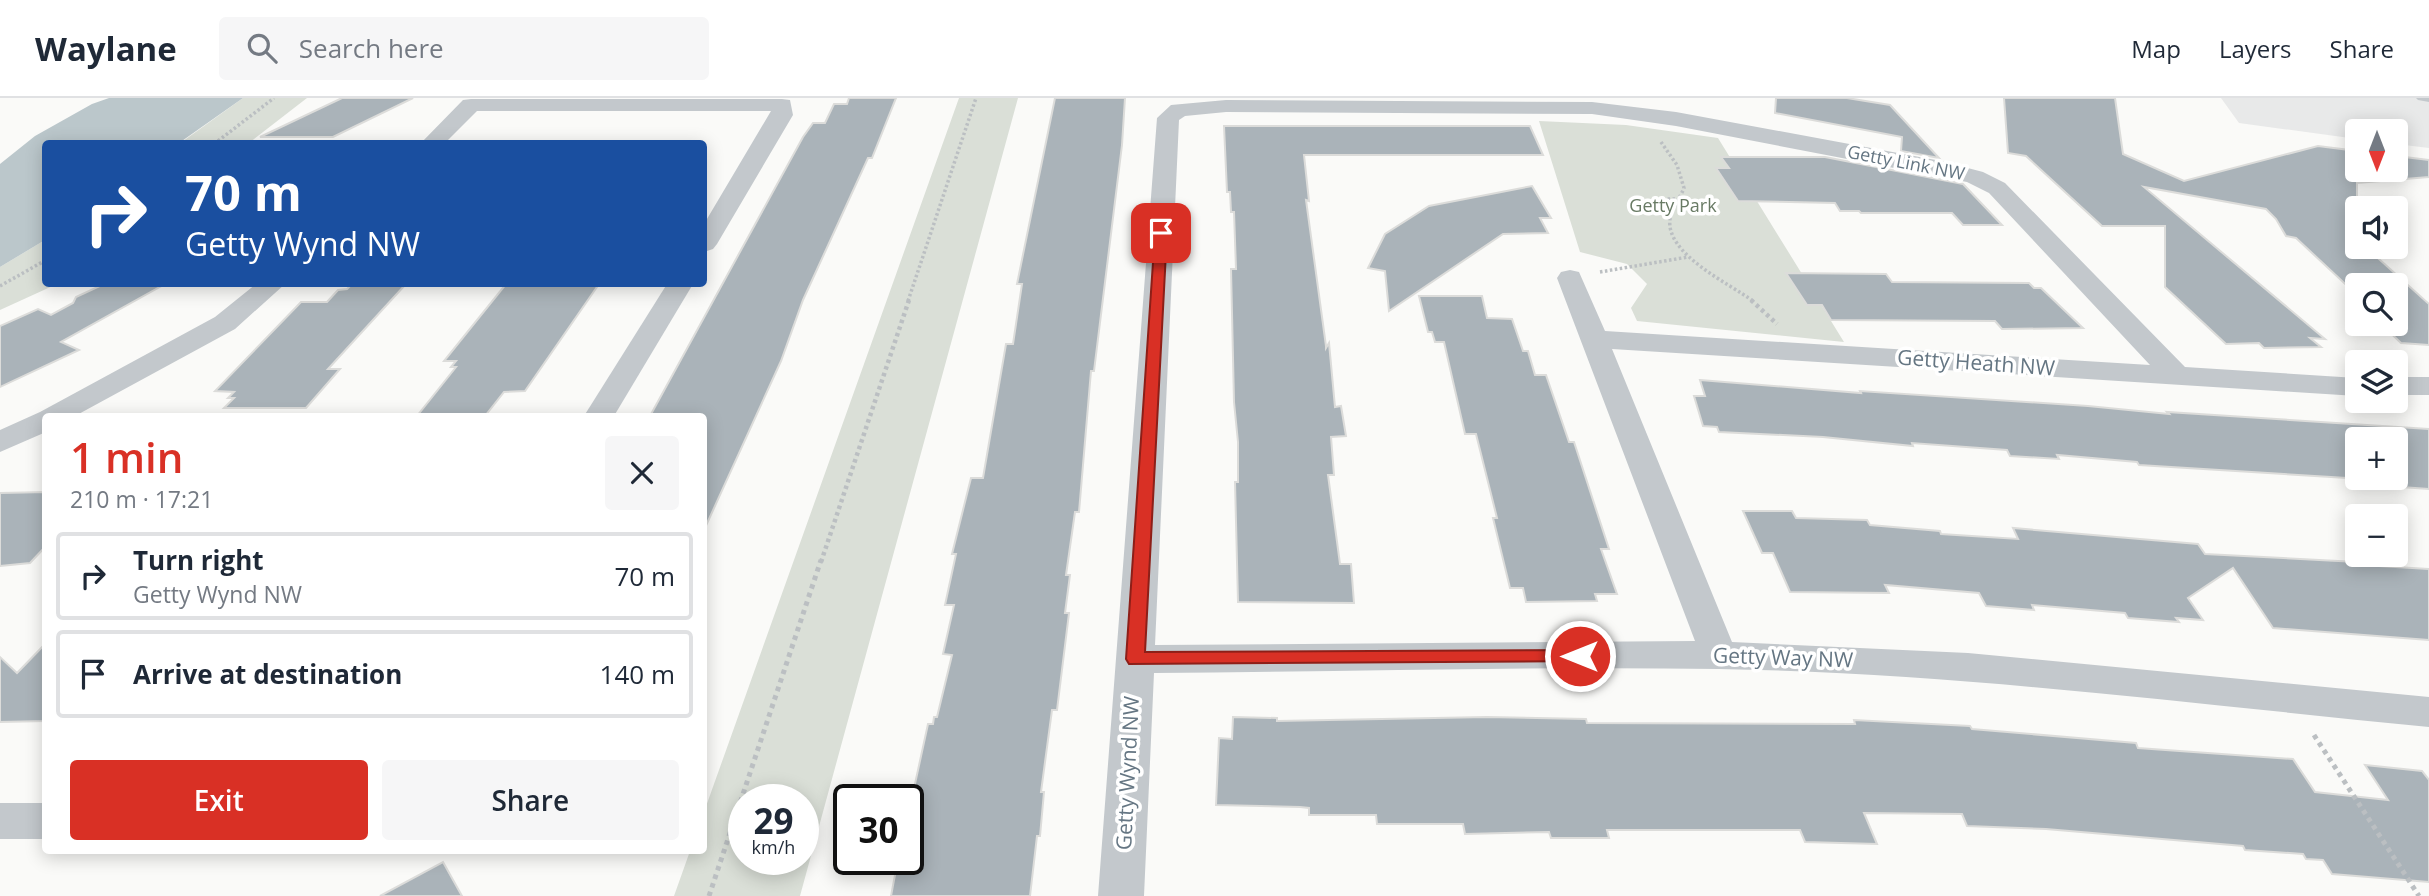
<!DOCTYPE html>
<html lang="en">
<head>
<meta charset="utf-8">
<style>
  :root { --surface:#fff; --page:#f6f6f7; --text:#1f2937; --muted:#747a83; --line:#e0e1e3; --accent:#d93025 }
  body { margin:0; font-family:"Open Sans",sans-serif; background:var(--page); color:var(--text); height:100vh; display:flex; flex-direction:column; font-size:26px; white-space:nowrap }
  * { box-sizing:border-box; margin:0 }
  p { font-size:23px; color:var(--muted) }
  .icon { flex:none; width:38px; height:38px; fill:none; stroke:currentColor; stroke-width:2; stroke-linecap:round; stroke-linejoin:round }
  .map { position:relative; flex:1; overflow:hidden }
  .details { position:absolute; left:42px; top:315px; width:665px; height:441px; display:flex; flex-direction:column; background:var(--surface); border-radius:7px; box-shadow:0 4px 18px #0003 }
  .details>* { flex:none }
  .guide { position:absolute; left:42px; top:42px; width:665px; height:147px; border-radius:7px; box-shadow:0 4px 18px #0003; background:#1a4fa0; color:#fff; overflow:hidden }
  .needle { width:46px; rotate:180deg }
  .tools { position:absolute; left:2345px; top:21px; display:grid; gap:14px }
  .tools a { display:grid; place-items:center; width:63px; height:63px; border-radius:7px; background:var(--surface); box-shadow:0 4px 18px #0003; font-size:35px }
  .speed { position:absolute; left:728px; top:686px; display:flex; gap:14px; font-size:35px; font-weight:700; text-align:center }
  .speed>* { display:grid; place-content:center; width:91px; height:91px; border-radius:50%; background:var(--surface); box-shadow:0 4px 18px #0003; line-height:1 }
  .speed small { font-size:18px; font-weight:400 }
  .speed .limit { border:4px solid #111; border-radius:10px; background:#fff; color:#111 }
  .pin { position:absolute; display:grid; place-items:center; width:60px; height:60px; color:#fff; margin:-30px; border-radius:14px; box-shadow:0 4px 10px #0006 }
  .me { position:absolute; width:77px; margin:-38px; rotate:270deg; stroke-linejoin:round; filter:drop-shadow(0 0 5px #0008) }
  .turn { display:flex; align-items:center; gap:24px; height:147px; padding:0 28px; font-size:32px }
  .turn .icon { width:91px; height:91px; stroke-width:2.5 }
  .turn b { display:block; font-size:49px; line-height:60px }
  .round { display:grid; place-items:center; flex:none; width:74px; height:74px; border-radius:7px; background:var(--page) }
  .headline { display:flex; align-items:center; justify-content:space-between; height:119px; padding:0 28px }
  h1 { font-size:42px; font-weight:600; line-height:52px; color:var(--accent) }
  .action { display:flex; gap:14px; margin-top:auto; padding:14px 28px }
  .action a { flex:1; height:80px; border-radius:7px; background:var(--accent); color:#fff; font-size:28px; font-weight:600; line-height:80px; text-align:center }
  .action a+a { background:var(--page); color:var(--text) }
  ul { padding:0; list-style:none }
  li { display:flex; align-items:center; gap:21px; height:88px; margin:0 14px 10px; padding:0 14px; border:4px solid var(--line); border-radius:7px }
  li div { flex:1 }
  li b { display:block; font-size:26px }
  li em { font-style:normal }
  header { display:flex; align-items:center; gap:42px; box-sizing:border-box; height:98px; padding:0 35px; background:var(--surface); border-bottom:2px solid var(--line) }
  header strong { font-size:33px }
  nav { display:flex; gap:38px; margin-inline-start:auto; font-size:24px }
  .search { width:490px; height:63px; background:var(--page); display:flex; align-items:center; gap:18px; box-sizing:border-box; padding:0 24px; border-radius:7px; color:var(--muted); font-size:26px }
  .map>svg:first-child { display:block }
  .built { fill:#e8e9e9 }
  .green { fill:#dadfd7; fill-rule:evenodd }
  .water { fill:#bbc7cb }
  .building { fill:#aab3b9; stroke:#dcdcda; stroke-width:2; fill-rule:evenodd }
  .lines { fill:none; stroke-linecap:round; stroke-linejoin:round }
  .path-far2 { stroke:#bbbfc2; stroke-width:3.5; stroke-dasharray:2.5 2.5; stroke-linecap:butt }
  .path-far1 { stroke:#bbbfc2; stroke-width:4.5; stroke-dasharray:3.5 3.5; stroke-linecap:butt }
  .path { stroke:#bbbfc2; stroke-width:5; stroke-dasharray:4.5 4.5; stroke-linecap:butt }
  .service { fill:#c3c8cc; fill-rule:evenodd }
  .minor { fill:#c3c8cc; fill-rule:evenodd }
  .route { fill:#d93025; stroke:#8d1f18; stroke-width:2 }
  .labels { text-anchor:middle; stroke-width:7; stroke-linejoin:round; paint-order:stroke }
  .far-street-label { font-size:18px; fill:#657683; stroke:#fff }
  .far-park-label { font-size:18px; fill:#687a64; stroke:#fff }
  .street-label { font-size:21px; fill:#657683; stroke:#fff }
</style>
</head>
<body>
<header>
<strong>Waylane</strong>
<div class="search"><svg class="icon" aria-label="search" viewBox="0 0 24 24"><circle cx="10" cy="10" r="6"/><path d="M15 15l6 6"/></svg>Search here</div>
<nav><a>Map</a><a>Layers</a><a>Share</a></nav>
</header>
<div class="map">
<svg width="2429" height="798" viewBox="0 0 2429 798">
  <rect width="100%" height="100%" fill="#fafaf8"/>
  <!-- built -->
  <path class="built" d="M2221 0H2429V50L2396 46V33H2357V41L2239 25Z"/>
  <!-- green -->
  <g class="green">
    <path d="M243 0H307L249 45 179 46Z"/>
    <path d="M959 0H1018L800 798H674L690 753 704 752V714ZM744 702H803V761H744Z"/>
    <path d="M1539 23 1626 27 1718 40 1844 244 1637 223 1631 210 1647 186 1627 166 1580 154Z"/>
    <path d="M45 142 46 186H57L0 212V169Z"/>
  </g>
  <!-- water -->
  <path class="water" d="M109 0H243L179 45 46 46 45 142 0 169V66L35 38 92 6Z"/>
  <!-- building -->
  <g class="building">
    <path d="M342 0H413L333 39H260Z"/>
    <path d="M849 0H896L872 60H868L803 202 781 263 704 432V318H650L803 39 813 25H825L834 6H847Z"/>
    <path d="M1055 0H1125L1122 47 1094 273H1091L1079 414H1075L1066 477H1070L1065 515H1069L1057 612H1052L1041 694H1044L1040 738H1037L1030 798H891L898 761H908V718L928 626H933L934 619H937L952 557 943 556 954 507H945L956 456H952L971 380H983L1006 246H1013L1022 186H1017Z"/>
    <path d="M1776 0H1847L1890 7 1939 60 1901 53 1902 39 1775 15Z"/>
    <path d="M2004 0H2115L2123 56 2184 83 2318 48 2357 53V72H2396V58L2429 62V79L2357 85V152H2369L2429 206V247L2401 245 2381 226H2396V187H2357V197L2296 140 2286 138 2276 121 2266 111 2144 89 2325 241 2310 240 2321 249 2264 250 2259 245 2226 246 2165 189V128H2102L2026 58 2008 55Z"/>
    <path d="M1224 28H1530L1543 57H1304L1309 103 1306 102 1326 248V250L1329 245 1335 309 1341 308 1346 338 1331 339 1334 377H1328L1340 466H1351L1354 505 1238 504 1235 384H1238V344L1234 304 1231 171H1236L1234 114H1231L1230 94H1227Z"/>
    <path d="M1721 59H1825L1963 86 2002 127H1963L1952 115H1861L1859 113H1840L1835 105 1738 103 1716 70H1729Z"/>
    <path d="M1532 88 1551 120H1540L1548 135 1503 136 1389 213 1385 173 1368 170 1385 136 1429 108Z"/>
    <path d="M1786 175 1886 176 1892 184 2029 185 2034 190H2041L2083 230 2002 231 1995 223 1831 222 1822 207H1807Z"/>
    <path d="M104 186H165L61 244 79 252 0 289V228L38 211 51 217 73 205 76 199Z"/>
    <path d="M352 186H406L328 271H340L306 310H224L234 300H228L234 294 215 293 301 204H327L338 192 347 191Z"/>
    <path d="M506 186H599L525 293 504 294 485 318H417L456 269H451L456 263H444Z"/>
    <path d="M1419 198H1482L1487 220 1512 221 1523 253H1528L1535 277H1546L1569 344H1574L1609 451H1601L1617 496H1595L1597 503 1526 504 1523 490H1510L1493 420H1497L1476 336H1465L1444 244H1435L1432 234H1428Z"/>
    <path d="M1700 282 1861 295 1860 293 2088 308 2169 316 2167 314 2429 331V391L2401 389 2396 383 2139 367 2137 364 2057 357 2059 361 2010 358 2007 352 1912 345 1913 348 1823 339 1719 334 1717 329 1703 328 1694 298H1705ZM2357 341H2396V380H2357Z"/>
    <path d="M46 394V448L30 465 0 468V395Z"/>
    <path d="M1743 413H1792L1796 420 1867 422 1870 427 1940 433 1941 436 2018 441 2013 430 2198 446 2205 456 2376 465 2379 468 2429 471V542L2273 530 2233 470 2188 500 2203 522 2176 520 2179 524 2128 520 2125 515 2032 507 2034 512 1986 508 1979 495 1885 487 1889 495 1790 494 1773 455H1762Z"/>
    <path d="M46 545V623L0 624V559L17 575Z"/>
    <path d="M1233 619 1277 620V623L1487 619 1586 621 1587 625 1855 626 1854 622 1970 628 1972 631 2136 645 2138 650 2293 661 2315 694 2388 702 2365 667 2422 673 2429 682V784L2332 776 2323 762 2306 761 2303 756 2245 752 2243 748 2046 731 1967 728 1962 716 1864 715 1877 746 1805 744 1800 732H1607L1609 740H1551L1549 734 1465 736 1463 726H1377L1376 717H1309V710L1300 709 1216 707 1219 640 1232 641Z"/>
    <path d="M443 764 462 798H380Z"/>
  </g>
  <g class="lines">
    <!-- path-far2 -->
    <g class="path-far2">
      <path d="M1661 44 1677 67 1684 90C1680 100 1672 110 1670 121 1665 156 1730 186 1753 203"/>
      <path d="M214 46 274 0"/>
      <path d="M1670 119 1659 115 1655 107 1664 101H1680"/>
      <path d="M1600 174 1688 159"/>
      <path d="M0 188 46 162"/>
      <path d="M908 203 976 0"/>
    </g>
    <!-- path-far1 -->
    <g class="path-far1">
      <path d="M1751 202 1777 226"/>
      <path d="M821 464 909 202"/>
    </g>
    <!-- path -->
    <g class="path">
      <path d="M2314 637 2419 798"/>
      <path d="M709 798 821 462"/>
    </g>
    <!-- service -->
    <path class="service" d="M2416 0H2429V4L2418 2Z"/>
    <!-- minor -->
    <g class="minor">
      <path d="M471 1H782L790 2 793 17 717 146 713 151 704 154V126L771 13H477L444 46H420L463 2Z"/>
      <path d="M1226 2 1592 4 1676 14 1941 63 1983 74 2005 85 2185 269 2357 280V298L1612 251 1732 544 1968 555 2429 599V629C2193 606 1956 575 1719 571 1531 568 1342 574 1154 575L1144 798H1098L1157 20 1171 7ZM1226 14 1592 16 1676 28 1967 84 1989 95 2150 267 1605 233 1579 174 1570 172 1561 174 1557 180 1695 543 1155 547 1179 22 1185 18Z"/>
      <path d="M256 186H285L235 231 75 318H46V334L0 354V332L40 314 215 219Z"/>
      <path d="M667 186H693L614 318H584Z"/>
      <rect x="2396" y="279" width="33" height="18"/>
      <rect x="0" y="705" width="46" height="36"/>
    </g>
  </g>
  <!-- route -->
  <path class="route" d="M1161 131 1167 135 1145 554 1580 552 1587 554 1589 558 1587 563 1129 566 1126 561 1155 135Z"/>
  <g class="labels">
    <!-- far-street labels -->
    <g class="far-street-label">
      <text transform="translate(1906 65) rotate(11)" y="6">Getty Link NW</text>
    </g>
    <!-- far-park labels -->
    <g class="far-park-label">
      <text x="1673" y="114">Getty Park</text>
    </g>
    <!-- street labels -->
    <g class="street-label">
      <text transform="translate(1976 265) rotate(4)" y="7">Getty Heath NW</text>
      <text transform="translate(1783 560) rotate(2)" y="7">Getty Way NW</text>
      <text transform="translate(1128 675) rotate(-87)" y="7">Getty Wynd NW</text>
    </g>
  </g>
</svg>
<div class="tools">
<a><svg class="needle" viewBox="-14 -14 28 28"><path d="M0-13l5 13h-10z" fill="#e53935"/><path d="M0 13l5-13h-10z" fill="#747a83"/></svg></a>
<a><svg class="icon" aria-label="sound" viewBox="0 0 24 24"><path d="M4 9h4l5-4v14l-5-4H4zM17 9q2 3 0 6"/></svg></a>
<a><svg class="icon" aria-label="search" viewBox="0 0 24 24"><circle cx="10" cy="10" r="6"/><path d="M15 15l6 6"/></svg></a>
<a><svg class="icon" aria-label="layers" viewBox="0 0 24 24"><path d="M12 4l9 5-9 5-9-5zM3 14l9 5 9-5"/></svg></a>
<a>+</a>
<a>−</a>
</div>
<div class="speed"><div>29<small>km/h</small></div><div class="limit">30</div></div>
<div class="pin" style="left:1161px;top:135px;background:#d93025"><svg class="icon" aria-label="arrive" viewBox="0 0 24 24"><path d="M6 21V4h12l-3 4 3 4H6"/></svg></div>
<svg class="me" style="left:1580px;top:558px" viewBox="-20 -20 40 40"><circle r="17" fill="#d93025" stroke="#fff" stroke-width="3"/><path d="M0-11L8 9 0 5-8 9z" fill="#fff"/></svg>
<div class="guide">
<div class="turn"><svg class="icon" aria-label="right" viewBox="0 0 24 24"><path d="M7 20v-9h11M14 6l5 5-5 5"/></svg><div><b>70 m</b>Getty Wynd NW</div></div>
</div>
<section class="details">
<div class="headline"><div><h1>1 min</h1><p>210 m · 17:21</p></div><a class="round"><svg class="icon" aria-label="close" viewBox="0 0 24 24"><path d="M6 6l12 12M18 6L6 18"/></svg></a></div>
<ul>
<li><svg class="icon" aria-label="right" viewBox="0 0 24 24"><path d="M7 20v-9h11M14 6l5 5-5 5"/></svg><div><b>Turn right</b><p>Getty Wynd NW</p></div><em>70 m</em></li>
<li><svg class="icon" aria-label="arrive" viewBox="0 0 24 24"><path d="M6 21V4h12l-3 4 3 4H6"/></svg><div><b>Arrive at destination</b></div><em>140 m</em></li>
</ul>
<div class="action"><a>Exit</a><a>Share</a></div>
</section>
</div>
</body>
</html>
